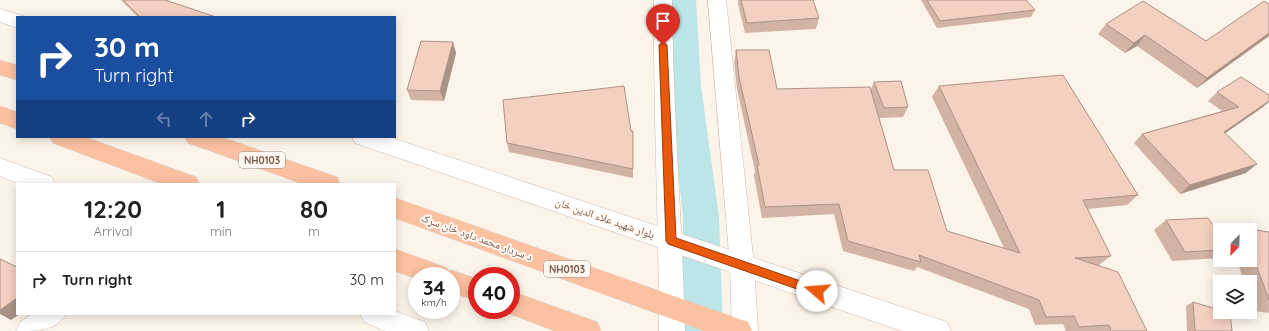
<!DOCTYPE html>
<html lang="en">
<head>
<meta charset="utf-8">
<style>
  :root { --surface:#fff; --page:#f6f6f6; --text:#222; --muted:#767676; --line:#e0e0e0 }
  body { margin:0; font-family:Quicksand,"Noto Naskh Arabic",sans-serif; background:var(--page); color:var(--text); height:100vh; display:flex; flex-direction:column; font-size:15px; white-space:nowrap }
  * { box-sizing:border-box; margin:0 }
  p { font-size:13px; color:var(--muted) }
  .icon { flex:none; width:22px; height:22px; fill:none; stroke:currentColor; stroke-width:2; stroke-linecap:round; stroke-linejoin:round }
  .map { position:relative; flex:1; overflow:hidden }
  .panel { position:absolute; left:16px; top:183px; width:380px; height:132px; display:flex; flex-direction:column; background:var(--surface); border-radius:0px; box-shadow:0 2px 10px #0003 }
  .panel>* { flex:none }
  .top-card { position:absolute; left:16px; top:16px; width:380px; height:122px; border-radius:0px; box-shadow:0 2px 10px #0003; background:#1a4fa0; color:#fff; overflow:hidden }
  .needle { width:26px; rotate:203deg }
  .buttons { position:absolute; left:1213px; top:223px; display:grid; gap:8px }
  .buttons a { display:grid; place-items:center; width:44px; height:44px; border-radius:0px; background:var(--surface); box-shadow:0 2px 10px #0003; font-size:20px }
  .speed { position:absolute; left:408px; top:267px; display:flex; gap:8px; font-size:20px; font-weight:700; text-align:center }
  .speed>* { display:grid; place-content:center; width:52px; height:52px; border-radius:50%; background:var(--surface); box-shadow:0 2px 10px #0003; line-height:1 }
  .speed small { font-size:10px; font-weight:400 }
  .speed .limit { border:6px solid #d22; background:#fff; color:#111 }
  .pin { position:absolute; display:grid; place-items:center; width:34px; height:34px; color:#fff; margin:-41px -17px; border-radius:50% 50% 50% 0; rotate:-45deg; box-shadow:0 0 4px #0007 }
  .pin .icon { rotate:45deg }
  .me { position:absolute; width:44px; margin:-22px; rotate:288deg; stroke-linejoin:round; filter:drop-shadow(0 0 3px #0008) }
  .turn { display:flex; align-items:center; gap:14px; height:84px; padding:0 12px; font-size:18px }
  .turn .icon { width:52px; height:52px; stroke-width:2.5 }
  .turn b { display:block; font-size:28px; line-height:34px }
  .lanes { display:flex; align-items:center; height:38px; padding:0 12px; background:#0003; justify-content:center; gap:20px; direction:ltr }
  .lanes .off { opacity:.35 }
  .eta { display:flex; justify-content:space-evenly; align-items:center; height:68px; text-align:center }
  .eta b { font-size:24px; font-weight:700; line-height:28px }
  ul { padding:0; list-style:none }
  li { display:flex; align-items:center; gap:12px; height:56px; padding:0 12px; border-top:1px solid var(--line) }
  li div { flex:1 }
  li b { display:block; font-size:15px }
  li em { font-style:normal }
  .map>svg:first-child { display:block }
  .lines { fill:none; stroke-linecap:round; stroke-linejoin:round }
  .canal { fill:#bce5e8; fill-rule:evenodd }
  .minor-casing { stroke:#d0baad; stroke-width:1 }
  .tertiary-casing { stroke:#d0baad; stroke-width:1 }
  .trunk-casing { stroke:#d9d0cd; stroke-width:1 }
  .minor { fill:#fff; fill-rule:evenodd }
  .tertiary { fill:#fff; fill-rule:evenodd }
  .trunk { fill:#fbc1a0; fill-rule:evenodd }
  .wall { fill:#d2b3a5 }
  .shaded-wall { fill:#ab9286 }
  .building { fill:#f4d0c0; stroke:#ab9286 }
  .route { fill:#ea580c; stroke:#983908 }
  .labels { text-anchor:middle; stroke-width:4; stroke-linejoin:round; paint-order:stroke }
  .shield { fill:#fff8f0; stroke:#a1887c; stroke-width:1 }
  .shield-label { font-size:10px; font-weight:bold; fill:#79584b }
  .street-label { font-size:11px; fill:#79584b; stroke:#fff8f0 }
</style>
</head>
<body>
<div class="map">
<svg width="1269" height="331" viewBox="0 0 1269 331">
  <rect width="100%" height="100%" fill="#fdf4e9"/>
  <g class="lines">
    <!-- canal -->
    <path class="canal" d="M668 0H696L701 86 719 217 723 331H683V217L669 86Z"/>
    <!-- minor casing -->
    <g class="minor-casing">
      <g id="minor">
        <path d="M654 0H672C673 110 682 221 685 331H659C659 221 653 110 654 0Z"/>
        <path d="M708 0H726L754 266 758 331H732L730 266Z"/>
        <path d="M32 314H66C56 331 37 331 16 331L20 322Z"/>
      </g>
    </g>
    <!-- tertiary casing -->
    <g class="tertiary-casing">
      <g id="tertiary">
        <path d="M0 9 24 16 17 17V28L0 22Z"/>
        <path d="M352 137H389L938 319 947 322 951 331H902L355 143Z"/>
        <path d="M0 158 52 177 55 184H19L0 176Z"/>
        <path d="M395 311 425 322 429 331H385L364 322 360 314H395Z"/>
      </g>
    </g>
    <!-- trunk casing -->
    <g class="trunk-casing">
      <g id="trunk">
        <path d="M0 60 17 65V80L0 75Z"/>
        <path d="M0 106 17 112V129L0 123Z"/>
        <path d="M50 137H85L196 177 199 184H162L53 143Z"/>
        <path d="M185 137H221L337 177 340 184H303L188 143Z"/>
        <path d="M395 198 739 319 748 322 752 331H705L395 218Z"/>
        <path d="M395 249 447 268 448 271 451 270 477 279V301L451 292V276H417V279L395 271Z"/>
        <path d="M511 291 597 322 601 331H555L502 311V310H511Z"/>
      </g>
    </g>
    <!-- minor -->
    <use href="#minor" class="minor"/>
    <!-- tertiary -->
    <use href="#tertiary" class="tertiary"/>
    <!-- trunk -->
    <use href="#trunk" class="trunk"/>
  </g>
  <!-- wall -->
  <g class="wall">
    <path d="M121 0H165L214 17H138Z"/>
    <path d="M738 0H813L819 18 816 29 745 33 738 4Z"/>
    <path d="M921 0H1026L1035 10 1031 17 937 28Z"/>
    <path d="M1269 4V36L1197 88 1137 46 1125 53 1098 34 1106 24 1206 41Z"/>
    <path d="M453 42 456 53 444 101 411 100 407 90Z"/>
    <path d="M736 50 777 89H871L874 82 908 107 903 117 879 118 894 170 947 231 1004 248 932 97 939 86 1138 195 1127 205 1088 209 1111 256 1099 265 1147 331H1066L1063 324 1035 325 1029 309 917 267 914 271 843 251 834 214 762 218 754 176 755 171 737 89 734 62Z"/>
    <path d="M1217 92 1263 107 1225 133 1246 173 1180 194 1134 143 1142 134 1222 111 1208 101Z"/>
    <path d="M631 131H633V178L509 152 507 143Z"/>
    <path d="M1166 220 1212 224 1269 232V313L1255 311 1250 298V282H1244L1237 260H1250V230H1220V258L1172 261 1154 230Z"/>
    <path d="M1193 302 1232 331H1187L1186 306Z"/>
  </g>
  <!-- shaded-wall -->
  <g class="shaded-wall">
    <path d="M1269 33V36L1197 88 1207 78Z"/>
    <path d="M1145 35 1137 46 1125 53 1134 43Z"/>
    <path d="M453 42 456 53 444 101 440 91Z"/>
    <path d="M1269 101V102L1263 107 1214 141 1224 132Z"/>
    <path d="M1257 164 1246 173 1180 194 1190 185Z"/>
    <path d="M17 298V314H20L11 320 0 314V310Z"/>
  </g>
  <!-- building -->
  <g class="building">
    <path d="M123 0H165L213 16 211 17H140Z"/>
    <path d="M741 0H813L819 18 747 23Z"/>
    <path d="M927 0H1026L1035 10 940 21Z"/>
    <path d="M1143 1 1206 41 1264 1 1269 4V33L1207 78 1145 35 1134 43 1106 24Z"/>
    <path d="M421 41 453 42 440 91 407 90Z"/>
    <path d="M736 50H769L777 89 870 87 894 170H928L947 231 1020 253 939 86 1063 75 1138 195 1083 200 1111 256 1075 258 1118 272 1147 331H1111L1109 325 1079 327 1074 316 1046 317 1039 300 919 255 921 262 848 241 839 204 765 207 757 165H759L739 77Z"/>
    <path d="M1241 77 1269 95V101L1224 132 1257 164 1190 185 1142 134 1239 107 1217 92Z"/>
    <path d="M901 81 908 107 884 108 874 82Z"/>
    <path d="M624 86 631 131H633V169L507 143 503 100Z"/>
    <path d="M1208 218 1212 224 1269 232V300L1250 248V230H1220V250L1185 252 1166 220Z"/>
    <path d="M0 259 17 267V298L0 310Z"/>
    <path d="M1193 302 1220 310V312H1226L1230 313 1232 331H1195Z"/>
  </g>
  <!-- route -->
  <path class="route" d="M663 42 667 45 676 238 821 288 822 291 821 295 817 296 668 244 666 241 659 45Z"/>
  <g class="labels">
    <!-- shield labels -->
    <g class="shield">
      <rect x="239" y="152" width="46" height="16" rx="3"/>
      <rect x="544" y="261" width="46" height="16" rx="3"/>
    </g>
    <g class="shield-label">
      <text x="262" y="164">NH0103</text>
      <text x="567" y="273">NH0103</text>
    </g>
    <!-- street labels -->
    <g class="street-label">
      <text transform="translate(605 218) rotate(19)" y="4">بلوار شهید علاء الدین خان</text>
      <text transform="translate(477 237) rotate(20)" y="4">د سردار محمد داود خان سړک</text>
    </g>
  </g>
</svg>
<div class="buttons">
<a><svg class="needle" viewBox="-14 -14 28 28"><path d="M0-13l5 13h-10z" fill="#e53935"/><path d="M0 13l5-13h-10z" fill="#767676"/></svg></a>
<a><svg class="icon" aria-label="layers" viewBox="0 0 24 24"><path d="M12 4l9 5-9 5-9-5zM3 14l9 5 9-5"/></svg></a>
</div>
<div class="speed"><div>34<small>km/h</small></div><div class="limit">40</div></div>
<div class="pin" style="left:663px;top:45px;background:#d93025"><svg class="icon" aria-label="arrive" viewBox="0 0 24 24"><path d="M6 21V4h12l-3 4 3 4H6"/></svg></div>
<svg class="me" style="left:817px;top:291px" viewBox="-20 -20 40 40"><circle r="19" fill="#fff"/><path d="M0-13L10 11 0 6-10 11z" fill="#ea580c"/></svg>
<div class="top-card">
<div class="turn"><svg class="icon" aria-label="right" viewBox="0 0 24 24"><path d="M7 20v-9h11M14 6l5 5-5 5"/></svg><div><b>30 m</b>Turn right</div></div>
<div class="lanes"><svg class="icon off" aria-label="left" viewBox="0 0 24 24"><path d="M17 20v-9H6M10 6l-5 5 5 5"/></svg><svg class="icon off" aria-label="ahead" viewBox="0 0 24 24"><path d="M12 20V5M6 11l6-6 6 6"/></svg><svg class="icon" aria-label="right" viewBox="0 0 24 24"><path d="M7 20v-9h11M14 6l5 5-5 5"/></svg></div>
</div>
<section class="panel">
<div class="eta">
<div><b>12:20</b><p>Arrival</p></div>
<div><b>1</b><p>min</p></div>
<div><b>80</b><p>m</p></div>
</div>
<ul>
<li><svg class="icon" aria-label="right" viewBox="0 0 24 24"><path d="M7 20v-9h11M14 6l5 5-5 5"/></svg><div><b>Turn right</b></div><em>30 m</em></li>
</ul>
</section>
</div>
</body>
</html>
